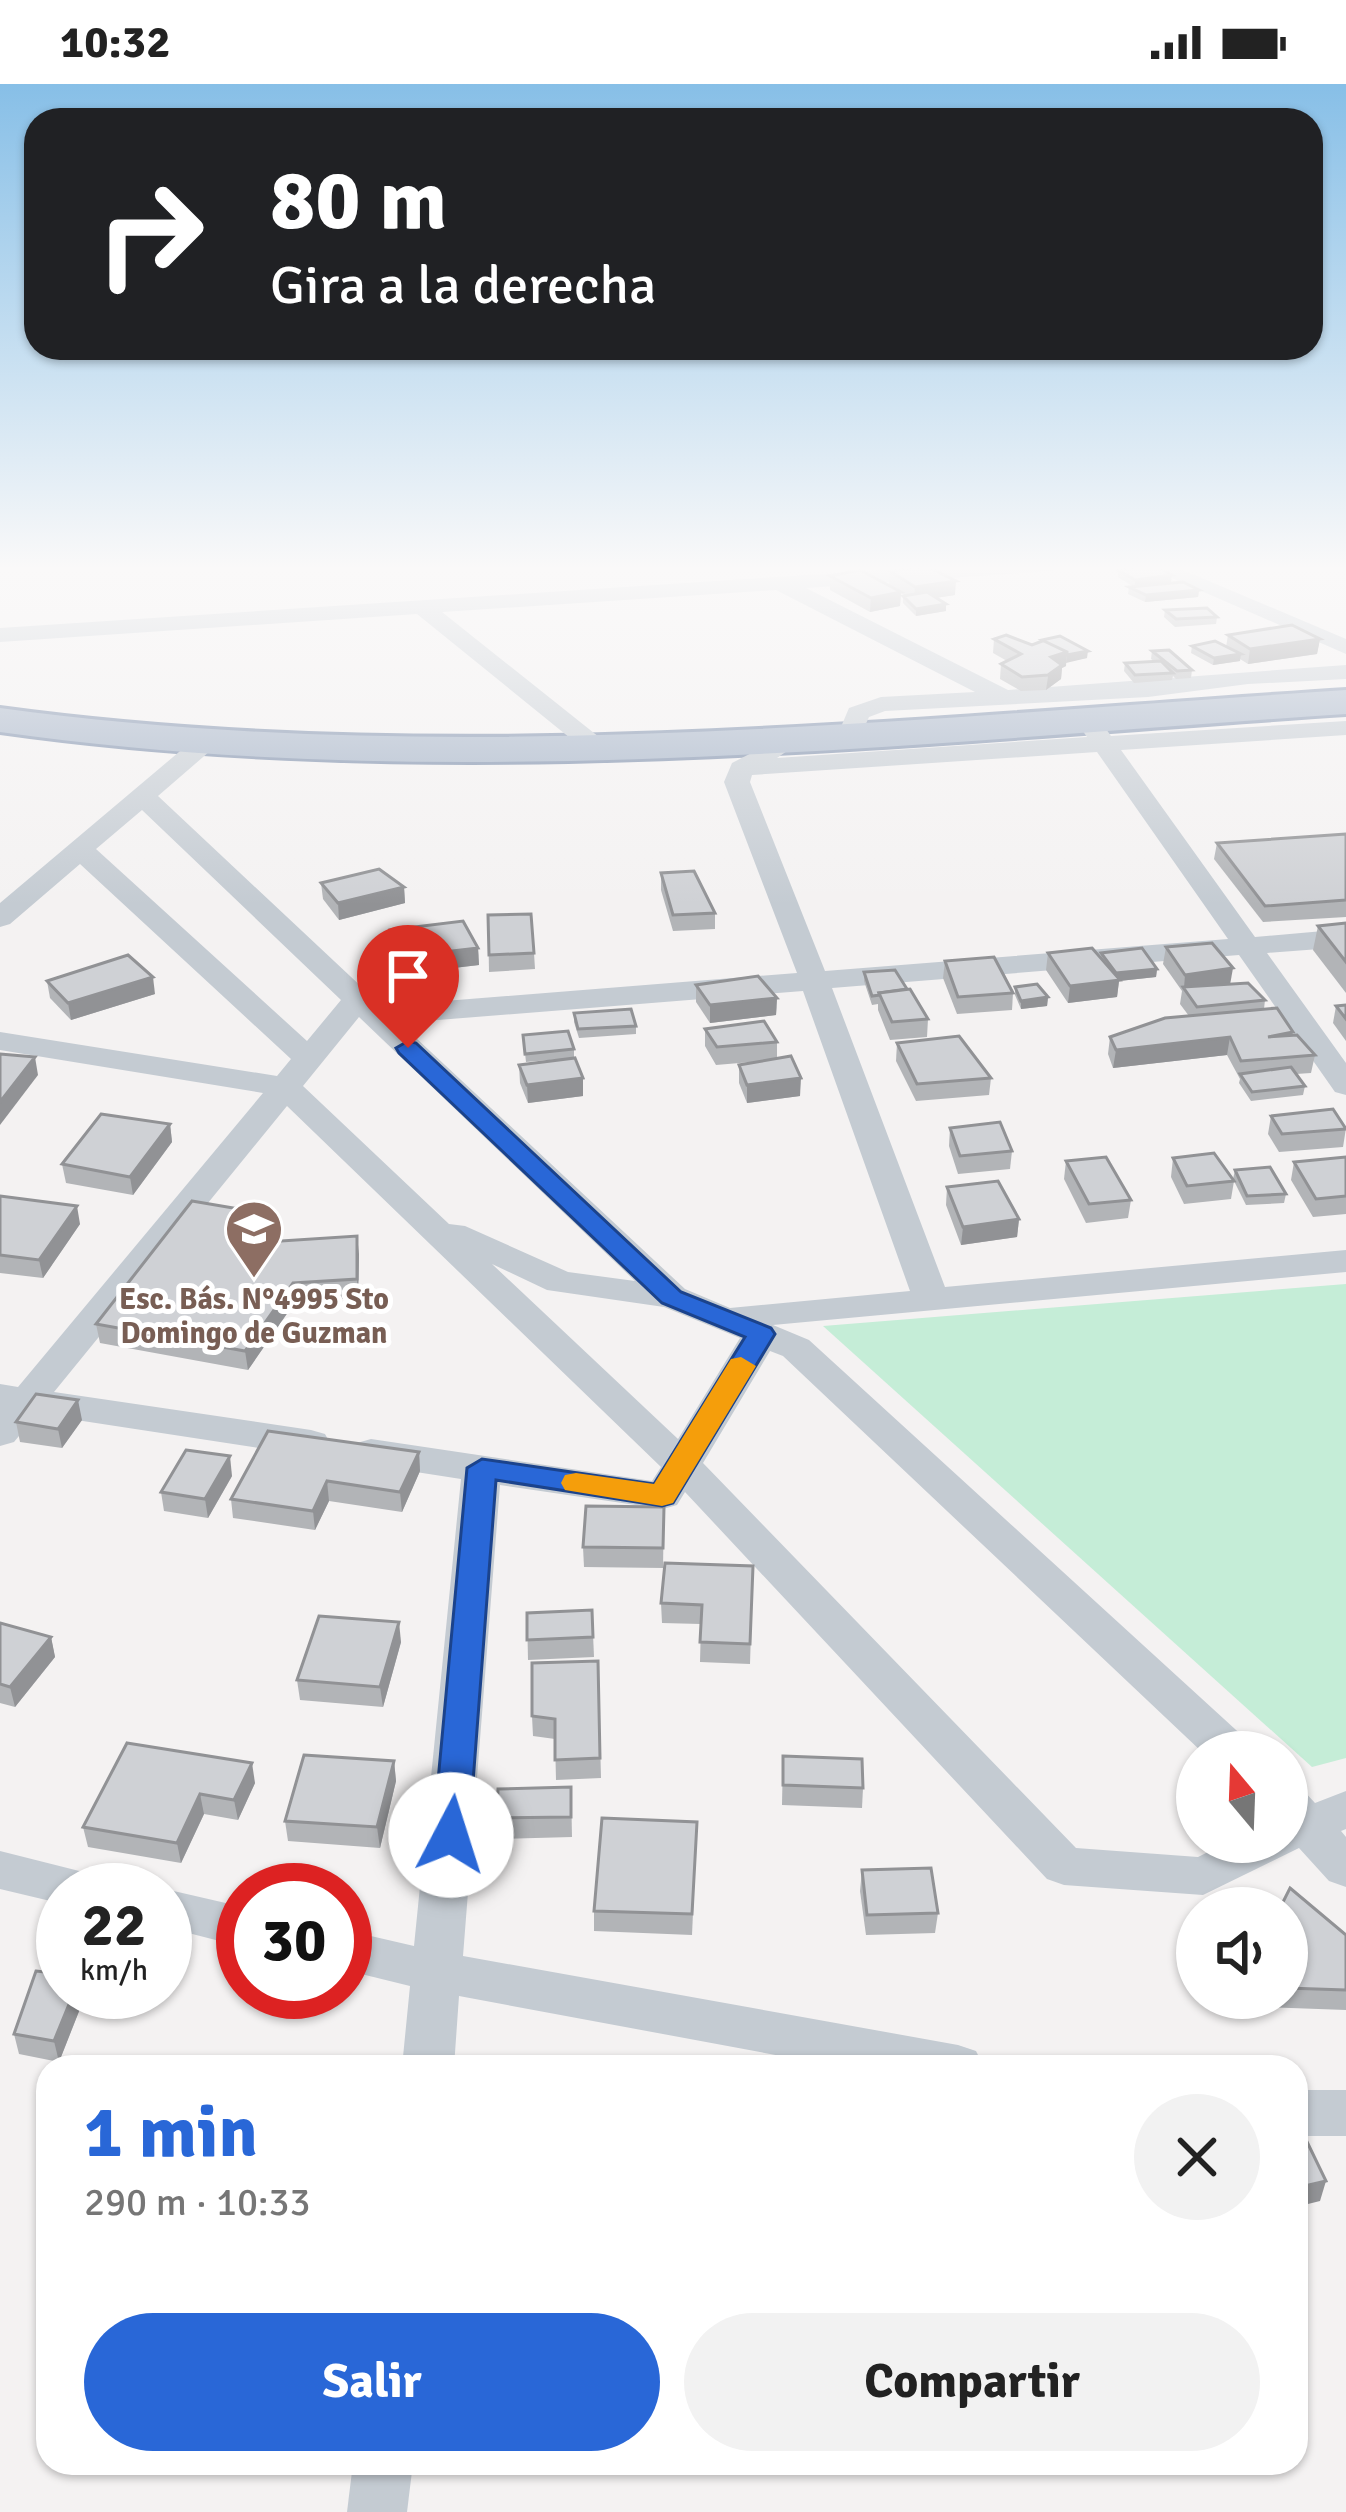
<!DOCTYPE html>
<html lang="es">
<head>
<meta charset="utf-8">
<style>
  :root { --surface:#fff; --page:#f2f2f2; --text:#222; --muted:#767676; --accent:#2967d7 }
  body { margin:0; font-family:Signika,sans-serif; background:var(--page); color:var(--text); height:100vh; display:flex; flex-direction:column; font-size:45px; white-space:nowrap }
  * { box-sizing:border-box; margin:0 }
  p { font-size:39px; color:var(--muted) }
  .icon { flex:none; width:66px; height:66px; fill:none; stroke:currentColor; stroke-width:2; stroke-linecap:round; stroke-linejoin:round }
  .map { position:relative; flex:1; overflow:hidden }
  .panel { position:absolute; left:36px; top:1971px; width:1272px; height:420px; display:flex; flex-direction:column; background:var(--surface); border-radius:36px; box-shadow:0 3px 9px #0004 }
  .panel>* { flex:none }
  .top-card { position:absolute; left:24px; top:24px; width:1299px; height:252px; border-radius:36px; box-shadow:0 3px 9px #0004; background:#202124; color:#fff; overflow:hidden }
  .needle { width:78px; rotate:341deg }
  .controls { position:absolute; left:1176px; top:1647px; display:grid; gap:24px }
  .controls a { display:grid; place-items:center; width:132px; height:132px; border-radius:50%; background:var(--surface); box-shadow:0 3px 9px #0004; font-size:60px }
  .speed { position:absolute; left:36px; top:1779px; display:flex; gap:24px; font-size:60px; font-weight:700; text-align:center }
  .speed>* { display:grid; place-content:center; width:156px; height:156px; border-radius:50%; background:var(--surface); box-shadow:0 3px 9px #0004; line-height:1 }
  .speed small { font-size:30px; font-weight:400 }
  .speed .limit { border:18px solid #d22; background:#fff; color:#111 }
  .pin { position:absolute; display:grid; place-items:center; width:102px; height:102px; color:#fff; margin:-123px -51px; border-radius:50% 50% 50% 0; rotate:-45deg; box-shadow:0 0 12px #0007 }
  .pin .icon { rotate:45deg }
  .me { position:absolute; width:132px; margin:-66px; rotate:5deg; stroke-linejoin:round; filter:drop-shadow(0 0 9px #0008) }
  .turn { display:flex; align-items:center; gap:42px; height:252px; padding:0 48px; font-size:54px }
  .turn .icon { width:156px; height:156px; stroke-width:2.5 }
  .turn b { display:block; font-size:84px; line-height:102px }
  .round { display:grid; place-items:center; flex:none; width:126px; height:126px; border-radius:63px; background:var(--page) }
  .overview { display:flex; align-items:center; justify-content:space-between; height:204px; padding:0 48px }
  h1 { font-size:72px; font-weight:700; line-height:90px; color:var(--accent) }
  .action { display:flex; gap:24px; margin-top:auto; padding:24px 48px }
  .action a { flex:1; height:138px; border-radius:72px; background:var(--accent); color:#fff; font-size:48px; font-weight:700; line-height:138px; text-align:center }
  .action a+a { background:var(--page); color:var(--text) }
  .status { display:flex; justify-content:space-between; align-items:center; height:84px; padding:0 60px; background:var(--surface); direction:ltr }
  .status svg { height:33px; fill:currentColor }
  .map>svg:first-child { display:block }
  .green { fill:#c5edd7 }
  .lines { fill:none; stroke-linecap:round; stroke-linejoin:round }
  .trunk-casing { stroke:#798ba8; stroke-width:6 }
  .minor { fill:#c4cbd2; fill-rule:evenodd }
  .trunk { fill:#a1b0c5; fill-rule:evenodd }
  .wall { fill:#b2b4b7 }
  .shaded-wall { fill:#919295 }
  .building { fill:#cfd1d5; stroke:#919295; stroke-width:3 }
  .route { fill:#2967d7; stroke:#1b438c; stroke-width:3 }
  .slow { fill:#f59e0b }
  .labels { text-anchor:middle; stroke-width:10; stroke-linejoin:round; paint-order:stroke }
  .education-label { font-size:30px; font-weight:bold; fill:#785e54; stroke:#fff }
</style>
</head>
<body>
<div class="status"><b>10:32</b><svg viewBox="0 0 49 12"><path d="M0 12V9h3v3zM5 12V6h3v6zM10 12V3h3v9zM15 12V0h3v12zM26 1h20v11H26zM47 4h2v5h-2z"/></svg></div>
<div class="map">
<svg width="1346" height="2428" viewBox="0 0 1346 2428">
  <rect width="100%" height="100%" fill="#f4f2f2"/>
  <!-- green -->
  <path class="green" d="M1346 1200V1674L1312 1683 823 1242Z"/>
  <g class="lines">
    <!-- trunk casing -->
    <g class="trunk-casing">
      <path id="trunk" d="M1346 606V630C898 660 447 711 0 648V624C447 685 898 635 1346 606Z"/>
    </g>
    <!-- minor -->
    <g class="minor">
      <path d="M959 481H1063L1052 487 806 504 1008 606 1346 581V595L1248 600 1148 613 885 627 869 633 859 655 850 657 838 650 849 624 881 613 975 608 776 506 442 528 609 661 613 666 600 674 591 671 417 530 0 558V544Z"/>
      <path d="M1142 481H1171L1346 555V570Z"/>
      <path d="M1092 636 1101 638 1111 652 1346 637V651L1121 666 1255 853 1346 845V863L1267 869 1346 979V1011L1335 1008 1239 871 832 904 945 1203 1346 1166V1188L773 1241 809 1256 1247 1656 1254 1668H1202L783 1272 770 1267 703 1379 1076 1764 1198 1773 1228 1758H1287V1701L1303 1706 1315 1719 1346 1707V1745L1341 1747 1346 1753V1803L1329 1797 1299 1764 1203 1811 1064 1801 1047 1795 685 1408 677 1421 663 1425 500 1401 463 1872 958 1961 976 1967 984 1983H840L459 1912 454 1983H402L410 1902 345 1886V1846L414 1862 461 1395 371 1381 357 1377 351 1368 357 1359 371 1355 652 1397 661 1383 287 1022 54 1308 311 1346 325 1350 330 1359 325 1368 311 1372 37 1330 14 1358 0 1362V1300L18 1303 263 1009 0 966V948L277 992 291 975 80 780 10 840 0 843V819L192 657 201 654 214 662 210 667 158 712 382 922 797 889 724 698 732 679 792 648 804 655 777 674 1087 653 1080 643ZM1097 668 1228 855 825 887 750 698 752 691ZM142 726 341 916 307 957 96 765ZM803 907 910 1207 730 1224 685 1205 400 939ZM359 933 635 1197 568 1188 465 1142 449 1140 303 1002ZM492 1180 547 1206 664 1223 740 1254 678 1355Z"/>
      <path d="M0 1767 103 1793 110 1806H63V1820L0 1805Z"/>
      <path d="M165 1805 243 1823V1863L165 1843V1806H161Z"/>
      <rect x="1296" y="2006" width="50" height="46"/>
      <path d="M353 2379H413L407 2428H347Z"/>
    </g>
    <!-- trunk -->
    <use href="#trunk" class="trunk"/>
  </g>
  <!-- wall -->
  <g class="wall">
    <path d="M1118 486 1171 498 1148 501 1199 506 1198 513 1145 518 1128 510 1129 503H1134L1118 493Z"/>
    <path d="M890 487 955 511 936 514 946 520V527L916 532 903 519V512H906L901 509 900 522 870 528 830 506V492L889 501Z"/>
    <path d="M1165 526 1217 533 1216 540 1175 543 1164 533Z"/>
    <path d="M1228 551 1320 555 1317 570 1248 580 1240 575V577L1213 581 1191 569 1192 562 1226 563Z"/>
    <path d="M994 555 1032 561 1087 574 1066 578V582L1062 584 1061 595 1046 606 1021 607 1000 595 1001 580 1007 577 993 569Z"/>
    <path d="M1152 567 1192 586 1191 594 1176 595 1173 592 1172 596 1134 599 1124 587 1125 579 1154 577 1151 575Z"/>
    <path d="M1346 750V833L1263 838 1214 775 1217 759Z"/>
    <path d="M661 789 715 829V845L673 847 661 806Z"/>
    <path d="M321 799 404 803 405 819 339 836 323 815Z"/>
    <path d="M488 831 534 869 535 885 489 888Z"/>
    <path d="M1346 839V909L1313 866 1318 842Z"/>
    <path d="M390 846 478 864 479 881 402 890 391 863Z"/>
    <path d="M1166 863 1231 900 1265 916 1264 925 1293 948 1292 951 1315 971 1311 989 1296 990 1305 1002 1303 1011 1251 1017 1239 999 1240 995 1227 971 1113 984 1108 970 1110 953 1189 932 1180 920 1182 907 1163 880Z"/>
    <path d="M1048 869 1101 874V869L1157 885 1156 893 1119 897 1117 913 1068 919 1046 886Z"/>
    <path d="M945 877 1013 909 1012 926 957 930 943 894Z"/>
    <path d="M864 888 907 905 928 935 927 953 890 956 878 926V920L872 921 864 897Z"/>
    <path d="M47 897 155 910 71 936 50 914Z"/>
    <path d="M696 901 777 914 776 931 710 939 696 918Z"/>
    <path d="M1015 903 1048 913 1047 922 1021 925 1015 911Z"/>
    <path d="M1346 921V957L1333 939 1336 922Z"/>
    <path d="M574 929 636 942V950L579 954 574 938Z"/>
    <path d="M705 945 777 958V975L800 1012 747 1019 739 999V981L763 977 716 981 705 962Z"/>
    <path d="M523 951 574 965V974L583 994V1012L528 1019 520 999 519 981 561 975 526 978Z"/>
    <path d="M897 959 991 994 989 1011 916 1017 896 977Z"/>
    <path d="M1271 1032 1346 1044 1343 1063 1279 1068 1268 1050Z"/>
    <path d="M170 1040 172 1058 133 1111 66 1099 62 1080Z"/>
    <path d="M950 1044 1012 1067 1010 1085 958 1090 949 1062Z"/>
    <path d="M1346 1073V1130L1313 1133 1291 1096 1294 1078Z"/>
    <path d="M1173 1074 1234 1097 1231 1115 1184 1120 1171 1093Z"/>
    <path d="M1066 1077 1131 1116 1128 1134 1086 1139 1064 1095Z"/>
    <path d="M1235 1086 1286 1110 1284 1119 1246 1121 1233 1095Z"/>
    <path d="M947 1103 1019 1135 1017 1153 961 1161 946 1121Z"/>
    <path d="M0 1112 80 1140 43 1194 0 1189Z"/>
    <path d="M254 1145 253 1159 359 1170 358 1214 295 1218 248 1286 100 1259 96 1240Z"/>
    <path d="M82 1336 62 1364 20 1358 16 1338Z"/>
    <path d="M419 1368 420 1387 402 1428 329 1417 315 1446 233 1434 231 1415Z"/>
    <path d="M232 1392 208 1434 164 1427 161 1408Z"/>
    <path d="M664 1423 663 1484 584 1483 583 1463Z"/>
    <path d="M753 1482 750 1580 700 1578 701 1540 662 1539 661 1519Z"/>
    <path d="M592 1526 594 1573 528 1576 527 1529Z"/>
    <path d="M0 1539 51 1553 55 1573 15 1623 0 1619Z"/>
    <path d="M401 1558 383 1623 300 1616 297 1596Z"/>
    <path d="M598 1577 601 1694 556 1696 555 1655 533 1652 532 1632Z"/>
    <path d="M127 1659 255 1699 238 1736 204 1730 181 1779 88 1763 83 1743Z"/>
    <path d="M783 1672 863 1704 862 1724 782 1721Z"/>
    <path d="M394 1677 396 1697 380 1764 288 1757 285 1737Z"/>
    <path d="M571 1703 572 1753 499 1755 497 1734Z"/>
    <path d="M697 1738 692 1851 594 1847V1827Z"/>
    <path d="M862 1786 938 1829 935 1849 866 1851 860 1807Z"/>
    <path d="M1287 1824 1346 1851V1926L1240 1922 1242 1914H1287Z"/>
    <path d="M85 1912 59 1978 19 1970 14 1950Z"/>
  </g>
  <!-- shaded-wall -->
  <g class="shaded-wall">
    <path d="M1172 491 1171 498 1135 503V496Z"/>
    <path d="M956 497 955 511 914 517 915 503Z"/>
    <path d="M1199 506 1198 513 1145 518 1146 511Z"/>
    <path d="M901 508 900 522 870 528 871 514Z"/>
    <path d="M946 520V527L916 532V525Z"/>
    <path d="M1320 555 1317 570 1248 580 1250 565Z"/>
    <path d="M1088 567 1087 574 1066 579 1067 571Z"/>
    <path d="M1067 568 1066 582 1062 584 1061 595 1046 606 1051 573Z"/>
    <path d="M1241 570 1240 577 1213 581 1214 574Z"/>
    <path d="M404 803 405 819 339 836 338 819Z"/>
    <path d="M478 864 479 881 402 890 401 873Z"/>
    <path d="M1233 884 1230 901 1184 904 1185 891Z"/>
    <path d="M1157 885 1156 893 1119 897 1117 913 1068 919 1070 902 1115 897 1116 889Z"/>
    <path d="M153 893 155 910 71 936 68 919Z"/>
    <path d="M1048 913 1047 922 1021 925V917Z"/>
    <path d="M777 914 776 931 710 939V921Z"/>
    <path d="M1230 953 1227 971 1113 984 1116 966Z"/>
    <path d="M35 973 38 991 0 1041V1018Z"/>
    <path d="M583 994V1012L528 1019 527 1001Z"/>
    <path d="M801 994 800 1012 747 1019V1001Z"/>
    <path d="M170 1040 172 1058 133 1111 130 1093Z"/>
    <path d="M77 1122 80 1140 43 1194 39 1176Z"/>
    <path d="M251 1127 254 1145 252 1177 249 1159Z"/>
    <path d="M1019 1135 1017 1153 961 1161 963 1143Z"/>
    <path d="M357 1152 359 1170 358 1214 357 1195Z"/>
    <path d="M293 1199 295 1218 248 1286 245 1267Z"/>
    <path d="M78 1316 82 1336 62 1364 58 1345Z"/>
    <path d="M419 1368 420 1387 402 1428 400 1408Z"/>
    <path d="M230 1372 232 1392 208 1434 205 1415Z"/>
    <path d="M327 1397 329 1417 315 1446 313 1427Z"/>
    <path d="M399 1538 401 1558 383 1623 380 1603Z"/>
    <path d="M51 1553 55 1573 15 1623 10 1603Z"/>
    <path d="M394 1677 396 1697 380 1764 377 1743Z"/>
    <path d="M252 1679 255 1699 238 1736 234 1716Z"/>
    <path d="M200 1710 204 1730 181 1779 177 1759Z"/>
    <path d="M74 1908H84L85 1912 59 1978 54 1957Z"/>
    <path d="M1326 2097 1320 2117 1296 2123V2104Z"/>
  </g>
  <!-- building -->
  <g class="building">
    <path d="M1144 481H1154L1172 491 1135 496 1118 486Z"/>
    <path d="M926 482 956 497 915 503 890 487Z"/>
    <path d="M860 486 901 508 871 514 830 492Z"/>
    <path d="M1183 498 1199 506 1146 511 1129 503Z"/>
    <path d="M927 508 946 520 916 525 903 512Z"/>
    <path d="M1207 524 1217 533 1176 535 1165 526Z"/>
    <path d="M1292 541 1320 555 1250 565 1228 551Z"/>
    <path d="M1006 551 1032 561 1045 556 1067 568 1051 573 1062 581 1048 591 1022 593 1001 580 1021 570 994 555Z"/>
    <path d="M1060 552 1088 567 1067 571V568L1042 556Z"/>
    <path d="M1215 557 1241 570 1214 574 1192 562Z"/>
    <path d="M1169 566 1192 586 1177 587 1152 567Z"/>
    <path d="M1161 577 1173 589 1135 591 1125 579Z"/>
    <path d="M1346 750V816L1265 822 1217 759Z"/>
    <path d="M379 785 404 803 338 819 321 799Z"/>
    <path d="M694 787 715 829 673 831 661 789Z"/>
    <path d="M531 830 534 869 489 871 488 831Z"/>
    <path d="M463 837 478 864 401 873 390 846Z"/>
    <path d="M1346 839V878L1318 842Z"/>
    <path d="M1212 859 1233 884 1185 891 1166 863Z"/>
    <path d="M1092 864 1120 896 1070 902 1048 869Z"/>
    <path d="M1142 864 1157 885 1116 889 1101 869Z"/>
    <path d="M128 871 153 893 68 919 47 897Z"/>
    <path d="M994 873 1013 909 958 913 945 877Z"/>
    <path d="M895 886 907 905 879 909 880 911 872 912 864 888Z"/>
    <path d="M758 892 777 914 710 921 696 901Z"/>
    <path d="M1248 899 1265 916 1197 923 1183 903Z"/>
    <path d="M1037 900 1048 913 1021 917 1015 903Z"/>
    <path d="M910 905 928 935 892 938 879 909Z"/>
    <path d="M1346 921V935L1336 922Z"/>
    <path d="M1277 924 1293 948 1268 953 1297 951 1315 971 1241 977 1230 953 1116 966 1110 953 1165 934Z"/>
    <path d="M631 925 636 942 578 945 574 929Z"/>
    <path d="M764 937 777 958 717 963 705 945Z"/>
    <path d="M568 947 574 965 525 970 523 951Z"/>
    <path d="M959 952 991 994 917 1000 897 959Z"/>
    <path d="M0 970 35 973 0 1018Z"/>
    <path d="M791 972 801 994 747 1001 739 981Z"/>
    <path d="M575 974 583 994 527 1001 519 981Z"/>
    <path d="M1291 983 1305 1002 1252 1008 1240 990Z"/>
    <path d="M1333 1025 1346 1045 1282 1050 1271 1032Z"/>
    <path d="M101 1030 170 1040 130 1093 62 1080Z"/>
    <path d="M1000 1038 1012 1067 960 1072 950 1044Z"/>
    <path d="M1214 1069 1234 1097 1187 1102 1173 1074Z"/>
    <path d="M1106 1073 1131 1116 1089 1120 1066 1077Z"/>
    <path d="M1346 1073V1112L1316 1115 1294 1078Z"/>
    <path d="M1270 1083 1286 1110 1247 1112 1235 1086Z"/>
    <path d="M998 1097 1019 1135 963 1143 947 1103Z"/>
    <path d="M0 1112 77 1122 39 1176 0 1171Z"/>
    <path d="M192 1117 251 1127 249 1159 357 1152V1195L293 1199 245 1267 96 1240Z"/>
    <path d="M36 1310 78 1316 58 1345 16 1338Z"/>
    <path d="M268 1347 419 1368 400 1408 327 1397 313 1427 231 1415Z"/>
    <path d="M186 1366 230 1372 205 1415 161 1408Z"/>
    <path d="M586 1422 664 1423 663 1464 583 1463Z"/>
    <path d="M665 1479 753 1482 750 1560 700 1558 702 1521 661 1519Z"/>
    <path d="M592 1526 593 1553 527 1556V1529Z"/>
    <path d="M319 1532 399 1538 380 1603 297 1596Z"/>
    <path d="M0 1539 51 1553 10 1603 0 1600Z"/>
    <path d="M598 1577 600 1674 555 1676V1635L532 1632V1579Z"/>
    <path d="M127 1659 252 1679 234 1716 200 1710 177 1759 83 1743Z"/>
    <path d="M304 1671 394 1677 377 1743 285 1737Z"/>
    <path d="M783 1672 862 1675 863 1704 783 1701Z"/>
    <path d="M571 1703V1733L497 1734 498 1705Z"/>
    <path d="M602 1734 697 1738 692 1830 594 1827Z"/>
    <path d="M931 1784 938 1829 867 1831 862 1786Z"/>
    <path d="M1290 1804 1346 1851V1906L1287 1904V1824H1280Z"/>
    <path d="M36 1887 63 1890V1908H74L54 1957 14 1950Z"/>
    <path d="M1296 2035 1326 2097 1296 2104Z"/>
  </g>
  <!-- sky -->
  <linearGradient id="sky" x2="0" y2="1"><stop stop-color="#87bfe7"/><stop offset="0.59" stop-color="#faf9f9"/><stop offset="1" stop-color="#faf9f9" stop-opacity="0"/></linearGradient>
  <rect width="1346" height="821" fill="url(#sky)"/>
  <!-- route -->
  <path class="route" d="M408 957 416 959 681 1208 771 1244 775 1250 673 1419 662 1422 496 1396 469 1751 463 1761 451 1765 438 1761 433 1751 467 1384 482 1375 654 1400 745 1253 662 1219 399 969 396 964Z"/>
  <!-- slow -->
  <path class="slow" d="M741 1273 756 1282 673 1419 662 1422 565 1406 561 1399 565 1391 576 1389 654 1400 731 1275Z"/>
  <!-- icons -->
  <defs>
    <g id="school-pin" transform="scale(3)"><path d="M0 17L-7.5 6A9.5 9.5 0 1 1 7.5 6Z" fill="#8d6e63" stroke="#fff"/><path d="M0-5L7-2L0 1L-7-2ZM-4 1L0 2.5L4 1V4Q0 6-4 4Z" fill="#fff"/></g>
  </defs>
  <g fill-rule="evenodd">
    <use href="#school-pin" x="254" y="1145"/>
  </g>
  <g class="labels">
    <!-- education labels -->
    <g class="education-label">
      <text x="254" y="1225">Esc. Bás. N°4995 Sto<tspan x="254" dy="34">Domingo de Guzman</tspan></text>
    </g>
  </g>
</svg>
<div class="controls">
<a><svg class="needle" viewBox="-14 -14 28 28"><path d="M0-13l5 13h-10z" fill="#e53935"/><path d="M0 13l5-13h-10z" fill="#767676"/></svg></a>
<a><svg class="icon" aria-label="sound" viewBox="0 0 24 24"><path d="M4 9h4l5-4v14l-5-4H4zM17 9q2 3 0 6"/></svg></a>
</div>
<div class="speed"><div>22<small>km/h</small></div><div class="limit">30</div></div>
<div class="pin" style="left:408px;top:964px;background:#d93025"><svg class="icon" aria-label="arrive" viewBox="0 0 24 24"><path d="M6 21V4h12l-3 4 3 4H6"/></svg></div>
<svg class="me" style="left:451px;top:1751px" viewBox="-20 -20 40 40"><circle r="19" fill="#fff"/><path d="M0-13L10 11 0 6-10 11z" fill="#2967d7"/></svg>
<div class="top-card">
<div class="turn"><svg class="icon" aria-label="right" viewBox="0 0 24 24"><path d="M7 20v-9h11M14 6l5 5-5 5"/></svg><div><b>80 m</b>Gira a la derecha</div></div>
</div>
<section class="panel">
<div class="overview"><div><h1>1 min</h1><p>290 m · 10:33</p></div><a class="round"><svg class="icon" aria-label="close" viewBox="0 0 24 24"><path d="M6 6l12 12M18 6L6 18"/></svg></a></div>
<div class="action"><a>Salir</a><a>Compartir</a></div>
</section>
</div>
</body>
</html>
